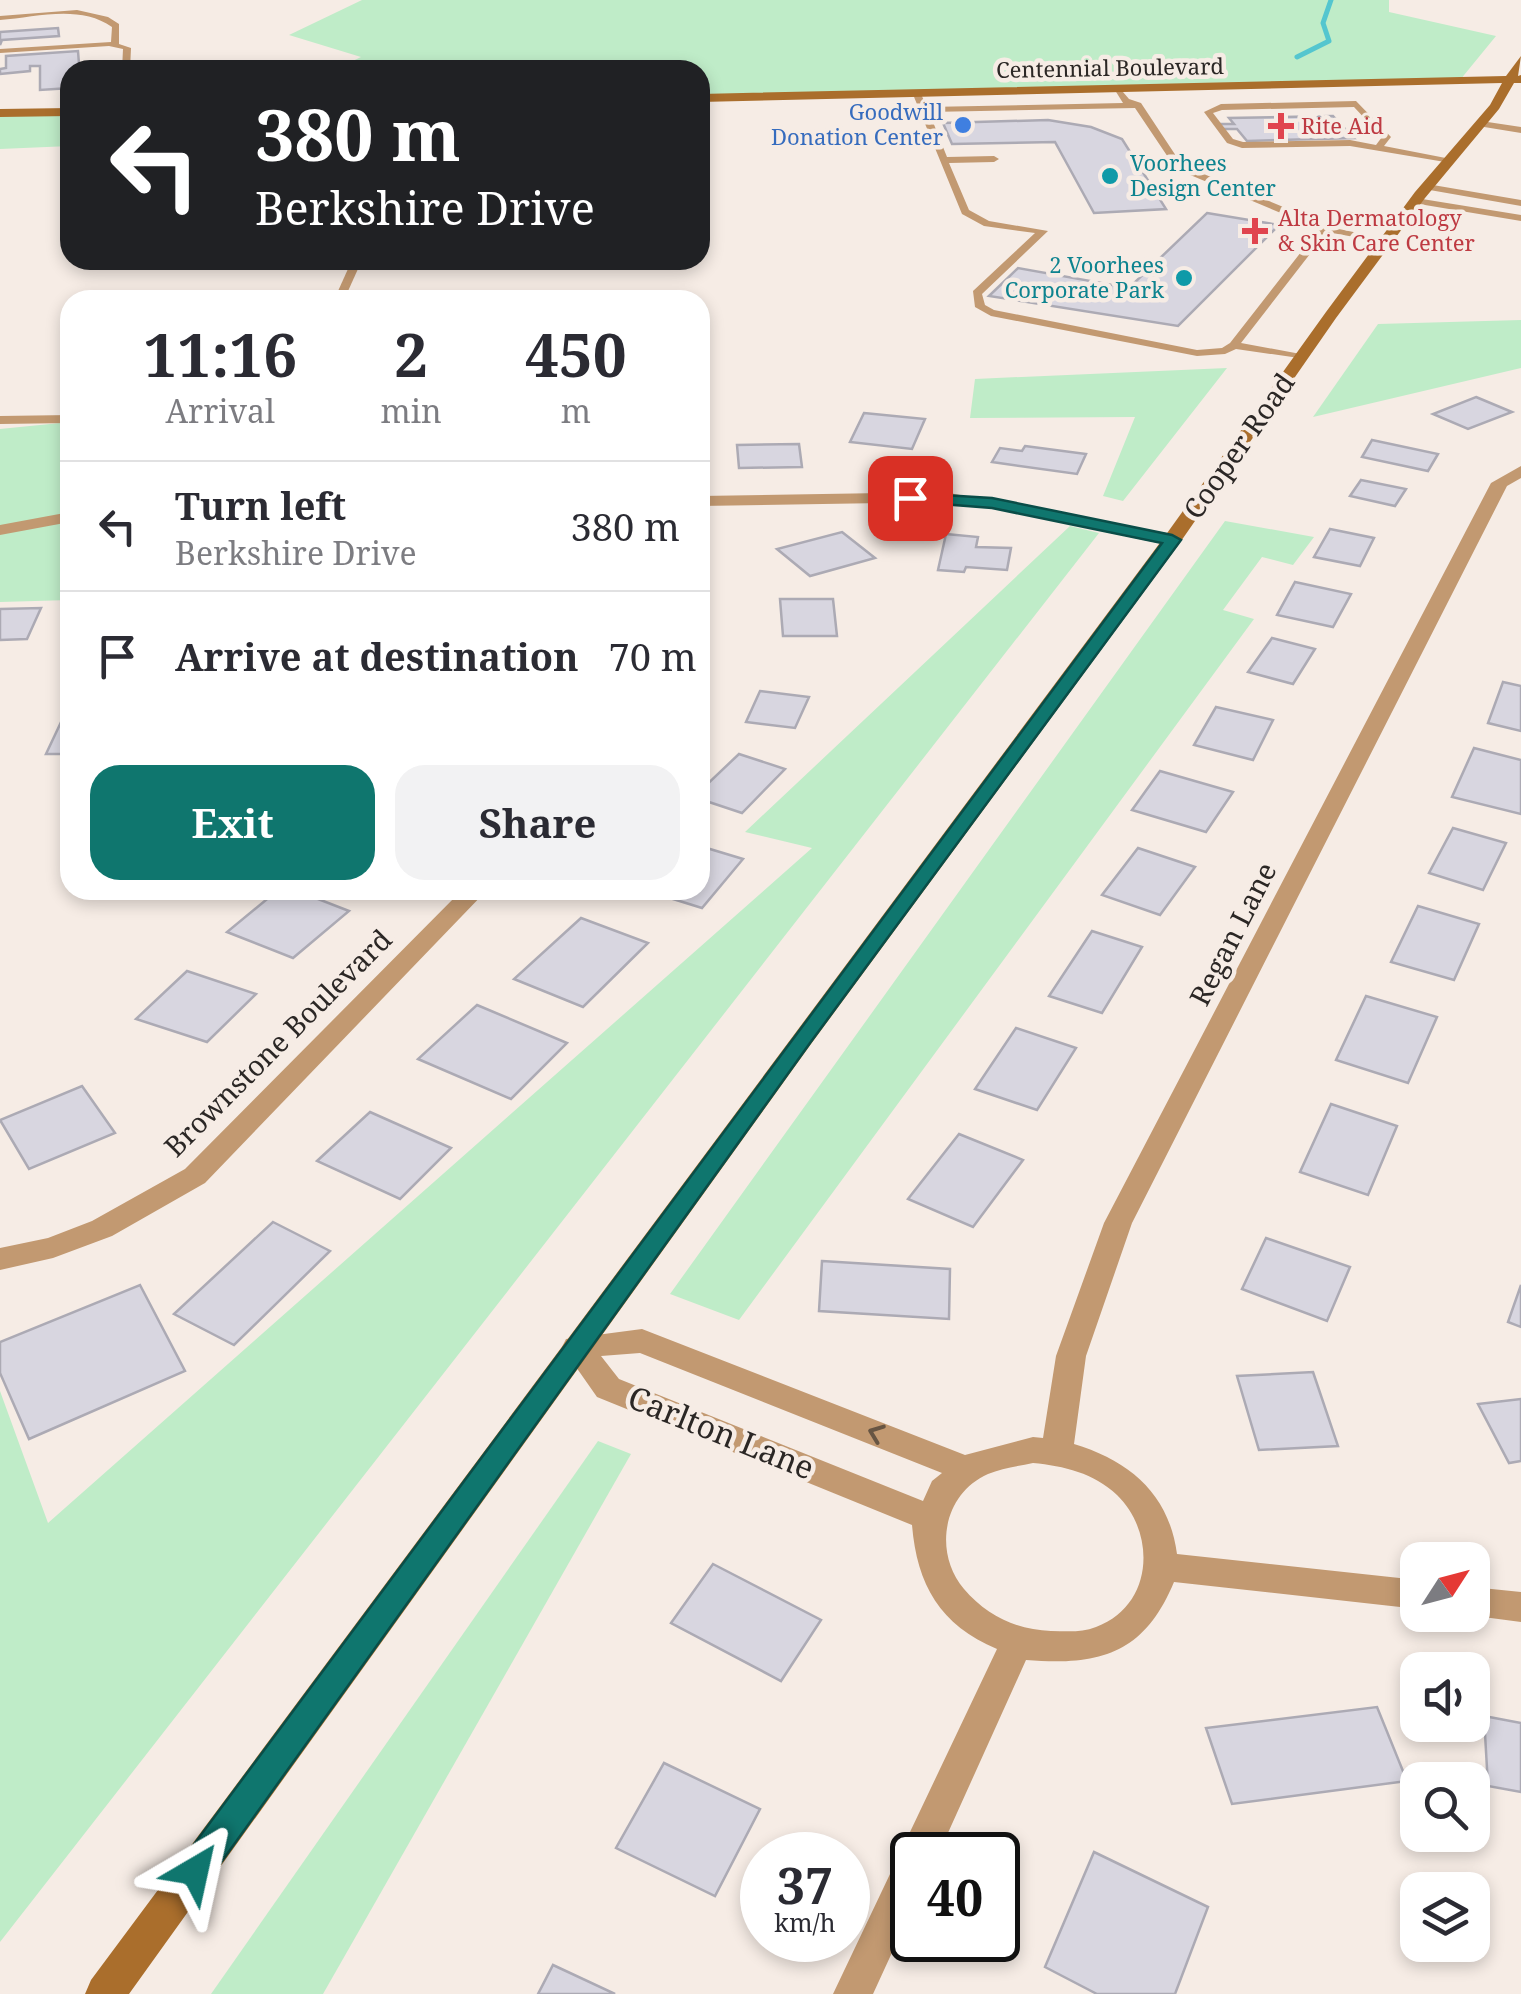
<!DOCTYPE html>
<html lang="en">
<head>
<meta charset="utf-8">
<style>
  :root { --surface:#fff; --page:#f2f2f3; --text:#2b2b33; --muted:#7c7c81; --line:#e1e1e2; --accent:#0f766e }
  body { margin:0; font-family:"Noto Serif",serif; background:var(--page); color:var(--text); height:100vh; display:flex; flex-direction:column; font-size:38px; white-space:nowrap }
  * { box-sizing:border-box; margin:0 }
  p { font-size:32px; color:var(--muted) }
  .icon { flex:none; width:55px; height:55px; fill:none; stroke:currentColor; stroke-width:2; stroke-linecap:round; stroke-linejoin:round }
  .map { position:relative; flex:1; overflow:hidden }
  .side { position:absolute; left:60px; top:290px; width:650px; height:610px; display:flex; flex-direction:column; background:var(--surface); border-radius:30px; box-shadow:0 5px 15px #0003 }
  .side>* { flex:none }
  .banner { position:absolute; left:60px; top:60px; width:650px; height:210px; border-radius:30px; box-shadow:0 5px 15px #0003; background:#202124; color:#fff; overflow:hidden }
  .needle { width:65px; rotate:54deg }
  .controls { position:absolute; left:1400px; top:1542px; display:grid; gap:20px }
  .controls a { display:grid; place-items:center; width:90px; height:90px; border-radius:20px; background:var(--surface); box-shadow:0 5px 15px #0003; font-size:50px }
  .speed { position:absolute; left:740px; top:1832px; display:flex; gap:20px; font-size:50px; font-weight:700; text-align:center }
  .speed>* { display:grid; place-content:center; width:130px; height:130px; border-radius:50%; background:var(--surface); box-shadow:0 5px 15px #0003; line-height:1 }
  .speed small { font-size:25px; font-weight:400 }
  .speed .limit { border:5px solid #111; border-radius:15px; background:#fff; color:#111 }
  .pin { position:absolute; display:grid; place-items:center; width:85px; height:85px; color:#fff; margin:-42px; border-radius:20px; box-shadow:0 5px 15px #0006 }
  .me { position:absolute; width:110px; margin:-55px; rotate:36deg; stroke-linejoin:round; filter:drop-shadow(0 0 8px #0008) }
  .turn { display:flex; align-items:center; gap:35px; height:210px; padding:0 30px; font-size:45px }
  .turn .icon { width:130px; height:130px; stroke-width:2.5 }
  .turn b { display:block; font-size:70px; line-height:85px }
  .eta { display:flex; justify-content:space-evenly; align-items:center; height:170px; text-align:center }
  .eta b { font-size:60px; font-weight:700; line-height:70px }
  .button { display:flex; gap:20px; margin-top:auto; padding:20px 30px }
  .button a { flex:1; height:115px; border-radius:30px; background:var(--accent); color:#fff; font-size:40px; font-weight:700; line-height:115px; text-align:center }
  .button a+a { background:var(--page); color:var(--text) }
  ul { padding:0; list-style:none }
  li { display:flex; align-items:center; gap:30px; height:130px; padding:0 30px; border-top:2px solid var(--line) }
  li div { flex:1 }
  li b { display:block; font-size:38px }
  li em { font-style:normal }
  .map>svg:first-child { display:block }
  .green { fill:#bfecc8 }
  .lines { fill:none; stroke-linecap:round; stroke-linejoin:round }
  .stream { stroke:#54c6cf; stroke-width:5 }
  .building { fill:#d8d6e0; stroke:#acaab4; stroke-width:2.5 }
  .lane { fill:#c29971; fill-rule:evenodd }
  .street { fill:#c29971; fill-rule:evenodd }
  .secondary { fill:#aa6e2c; fill-rule:evenodd }
  .oneway { stroke:#675543 }
  .route { fill:#0f766e; stroke:#0a4d48; stroke-width:2.5 }
  .shop-dot { fill:#3f7fe0; stroke:#f6ece5; stroke-width:4 }
  .health-dot { fill:#e0444e; stroke:#f6ece5; stroke-width:4 }
  .culture-dot { fill:#0f9aa8; stroke:#f6ece5; stroke-width:4 }
  .labels { text-anchor:middle; stroke-width:9; stroke-linejoin:round; paint-order:stroke }
  .far-street-label { font-size:22px; fill:#2b2725; stroke:#f6ece5 }
  .far-shop-label { font-size:22px; fill:#366cbe; stroke:#f6ece5; text-anchor:end }
  .far-health-label { font-size:22px; fill:#be3a42; stroke:#f6ece5; text-anchor:start }
  .far-culture-label { font-size:22px; fill:#0d838f; stroke:#f6ece5; text-anchor:start }
  .street-label { font-size:28px; fill:#2b2725; stroke:#f6ece5 }
  .near-street-label { font-size:32px; fill:#2b2725; stroke:#f6ece5 }
</style>
</head>
<body>
<div class="map">
<svg width="1521" height="1994" viewBox="0 0 1521 1994">
  <rect width="100%" height="100%" fill="#f6ece5"/>
  <!-- green -->
  <g class="green">
    <path d="M362 0H1389V12L1496 36 1460 80 700 96V70H334L361 57 289 35Z"/>
    <path d="M70 109V146L0 149V111Z"/>
    <path d="M1521 320V368L1313 417 1378 324Z"/>
    <path d="M1227 368 1123 501 1103 496 1135 417 970 418 975 379Z"/>
    <path d="M70 422V600L0 602V429Z"/>
    <path d="M1225 521 1314 537 1293 565 1262 557 1223 610 1254 619 739 1320 670 1294Z"/>
    <path d="M1070 526 1099 533 0 1942V1391L48 1523 812 848 745 832Z"/>
    <path d="M598 1441 631 1454 323 1994H211Z"/>
  </g>
  <g class="lines">
    <!-- stream -->
    <path class="stream" d="M1297 57 1329 41 1323 23 1331 0"/>
  </g>
  <!-- building -->
  <g class="building">
    <path d="M58 28 59 36 2 40 0 45V32Z"/>
    <path d="M78 51 79 64 105 62 106 70H70V88L40 90V66H30V71L0 74V69L6 68V56Z"/>
    <path d="M1333 116 1354 138 1247 141 1237 129H1222L1218 124H1234L1229 118Z"/>
    <path d="M1048 120 1091 127 1122 139 1166 209 1094 213 1055 142 952 144 943 123Z"/>
    <path d="M1207 213 1279 225 1178 326 989 296 1018 268 1129 288Z"/>
    <path d="M1476 397 1512 412 1468 429 1433 414Z"/>
    <path d="M864 413 925 419 912 449 850 442Z"/>
    <path d="M1372 440 1438 454 1428 471 1362 457Z"/>
    <path d="M799 444 802 467 739 468 737 445Z"/>
    <path d="M1025 446 1086 454 1077 474 992 462 1000 448 1022 451Z"/>
    <path d="M1361 480 1406 489 1395 506 1350 496Z"/>
    <path d="M1330 529 1374 538 1360 566 1314 557Z"/>
    <path d="M842 532 875 558 810 576 777 549Z"/>
    <path d="M946 534 978 537 976 547 1011 548 1007 570 966 567 964 572 938 570Z"/>
    <path d="M1295 582 1351 594 1333 627 1277 615Z"/>
    <path d="M780 599H833L837 636H783Z"/>
    <path d="M41 608 27 639 0 640V609Z"/>
    <path d="M1272 638 1315 649 1293 684 1248 672Z"/>
    <path d="M1503 682 1521 686V731L1488 723Z"/>
    <path d="M760 691 809 697 795 728 746 722Z"/>
    <path d="M70 703V754H46Z"/>
    <path d="M1216 707 1273 720 1253 760 1194 745Z"/>
    <path d="M1474 748 1521 760V814L1452 797Z"/>
    <path d="M739 754 785 769 742 813 700 799V791Z"/>
    <path d="M1160 771 1233 792 1206 832 1132 810Z"/>
    <path d="M1453 828 1506 843 1483 890 1429 873Z"/>
    <path d="M700 846 743 859 702 908 644 890H700Z"/>
    <path d="M1138 848 1195 867 1160 915 1102 895Z"/>
    <path d="M278 890H295L349 911 293 958 227 932Z"/>
    <path d="M1418 906 1479 924 1454 980 1391 962Z"/>
    <path d="M581 918 648 943 583 1007 514 979Z"/>
    <path d="M1092 931 1142 947 1102 1013 1049 996Z"/>
    <path d="M187 971 256 994 207 1042 136 1019Z"/>
    <path d="M1366 996 1437 1017 1408 1083 1336 1060Z"/>
    <path d="M477 1005 567 1043 511 1099 418 1059Z"/>
    <path d="M1016 1028 1076 1048 1037 1110 975 1089Z"/>
    <path d="M82 1086 115 1133 29 1169 0 1120Z"/>
    <path d="M1331 1104 1397 1126 1368 1195 1300 1172Z"/>
    <path d="M370 1112 451 1148 400 1199 317 1161Z"/>
    <path d="M959 1134 1023 1160 973 1227 908 1199Z"/>
    <path d="M273 1222 330 1251 234 1345 174 1314Z"/>
    <path d="M1266 1238 1350 1267 1327 1321 1242 1289Z"/>
    <path d="M822 1261 950 1269 949 1319 819 1311Z"/>
    <path d="M140 1285 185 1371 29 1439 0 1373V1342Z"/>
    <path d="M1521 1285V1327L1508 1322Z"/>
    <path d="M1313 1372 1338 1446 1259 1450 1237 1376Z"/>
    <path d="M1521 1399V1461L1509 1463 1478 1404Z"/>
    <path d="M713 1564 821 1620 781 1681 671 1623Z"/>
    <path d="M1377 1707 1407 1781 1232 1804 1206 1728Z"/>
    <path d="M1484 1716 1521 1723V1792L1488 1786Z"/>
    <path d="M664 1763 760 1809 715 1896 616 1848Z"/>
    <path d="M1094 1852 1208 1907 1175 1994H1097L1045 1967Z"/>
    <path d="M553 1965 615 1994H538Z"/>
  </g>
  <g class="lines">
    <!-- lane -->
    <g class="lane">
      <path d="M77 10 108 17 119 24V44L131 48 130 70H122L123 49 109 46 0 53V49L111 42 112 27C80 4 36 17 0 20V16Z"/>
      <path d="M1117 85 1129 99 1141 103 1182 165 1334 228 1392 240 1387 243 1327 232 1241 343 1306 355V359L1236 349 1225 354 1197 356 991 316 975 307 973 291 1035 233 984 226 962 214 912 92 919 90 927 107 1123 103 1113 87ZM1135 108 1176 169 1319 229 1230 343 1222 348 1197 350 994 310 985 305 982 294 1048 231 989 221 969 210 949 163 994 162 999 159 994 156 947 157 929 112Z"/>
      <path d="M1356 101 1391 137 1384 146 1456 160 1451 163 1350 146 1242 148 1227 143 1204 112 1221 104ZM1354 107 1382 137 1376 145 1350 140 1243 142 1233 139 1213 113 1222 110Z"/>
      <path d="M1481 121 1521 127V133L1478 126Z"/>
      <path d="M1427 184 1521 200V206L1424 189 1422 187Z"/>
      <path d="M1416 198 1521 215V221L1413 203V199Z"/>
      <path d="M352 260H362L344 300H334Z"/>
      <path d="M70 415V423L0 424V416Z"/>
    </g>
    <!-- street -->
    <g class="street">
      <path d="M1521 466V478L1507 486 1132 1223 1086 1356 1074 1444C1130 1461 1169 1494 1177 1554L1418 1580V1609L1174 1582C1144 1654 1100 1666 1026 1660L938 1855H912V1909L873 1994H833L997 1649C940 1625 917 1585 912 1525L597 1397 562 1347 566 1339 642 1329 965 1455 1033 1437 1043 1438 1056 1356 1104 1223 1491 483ZM640 1353 942 1473 932 1481 923 1501 619 1379 601 1356ZM1033 1463C1064 1466 1094 1473 1117 1495 1157 1534 1153 1606 1096 1627 1081 1633 1066 1631 1051 1631 1017 1630 987 1616 964 1589 933 1552 943 1494 988 1474 1002 1468 1019 1466 1033 1463Z"/>
      <path d="M944 492 1172 534 1181 540 1172 546 992 508 944 502 700 506V496Z"/>
      <path d="M70 512V522L0 535V525Z"/>
      <path d="M462 890H487L205 1183 112 1236 53 1258 0 1270V1248L48 1238 92 1221 185 1169Z"/>
      <path d="M1472 1587 1521 1592V1622L1468 1615H1472Z"/>
    </g>
    <!-- secondary -->
    <g class="secondary">
      <path d="M1521 56 1518 76 1521 75V83H1514L1499 109 1425 198 1336 318 1179 544 811 1044 129 1994H85L91 1980 1165 536 1326 312 1415 192 1490 105 1502 83 700 102V94L1506 76Z"/>
      <path d="M70 108V116L0 117V109Z"/>
    </g>
  </g>
  <!-- one-way arrows -->
  <defs><path id="oneway-chevron" d="M-2-3.5L2.5 0L-2 3.5" fill="none" stroke-width="1.6" stroke-linecap="round" stroke-linejoin="round" transform="scale(2.5)"/></defs>
  <use class="oneway" href="#oneway-chevron" transform="translate(876 1433) rotate(-159)"/>
  <!-- route -->
  <path class="route" d="M910 493 992 498 1172 535 1181 540 810 1043 207 1882 195 1887 183 1882 178 1871 183 1859 1162 543 992 508 904 501V494Z"/>
  <!-- markers -->
  <circle class="shop-dot" cx="963" cy="125" r="10"/>
  <g class="health-dot">
    <path d="M1276 111h10v10h10v10h-10v10h-10v-10h-10v-10h10z"/>
    <path d="M1250 216h10v10h10v10h-10v10h-10v-10h-10v-10h10z"/>
  </g>
  <g class="culture-dot">
    <circle cx="1110" cy="176" r="10"/>
    <circle cx="1184" cy="278" r="10"/>
  </g>
  <g class="labels">
    <!-- far-street labels -->
    <g class="far-street-label">
      <text transform="translate(1110 68) rotate(-1)" y="8">Centennial Boulevard</text>
    </g>
    <!-- far-shop labels -->
    <g class="far-shop-label">
      <text x="943" y="120">Goodwill<tspan x="943" dy="25">Donation Center</tspan></text>
    </g>
    <!-- far-health labels -->
    <g class="far-health-label">
      <text x="1301" y="134">Rite Aid</text>
      <text x="1278" y="226">Alta Dermatology<tspan x="1278" dy="25">&amp; Skin Care Center</tspan></text>
    </g>
    <!-- far-culture labels -->
    <g class="far-culture-label">
      <text x="1130" y="171">Voorhees<tspan x="1130" dy="25">Design Center</tspan></text>
      <text x="1164" y="273" text-anchor="end">2 Voorhees<tspan x="1164" dy="25">Corporate Park</tspan></text>
    </g>
    <!-- street labels -->
    <g class="street-label">
      <text transform="translate(1239 446) rotate(-55)" y="10">Cooper Road</text>
      <text transform="translate(1233 934) rotate(-63)" y="10">Regan Lane</text>
      <text transform="translate(278 1043) rotate(-45)" y="10">Brownstone Boulevard</text>
    </g>
    <!-- near-street labels -->
    <g class="near-street-label">
      <text transform="translate(721 1433) rotate(22)" y="11">Carlton Lane</text>
    </g>
  </g>
</svg>
<div class="controls">
<a><svg class="needle" viewBox="-14 -14 28 28"><path d="M0-13l5 13h-10z" fill="#e53935"/><path d="M0 13l5-13h-10z" fill="#7c7c81"/></svg></a>
<a><svg class="icon" aria-label="sound" viewBox="0 0 24 24"><path d="M4 9h4l5-4v14l-5-4H4zM17 9q2 3 0 6"/></svg></a>
<a><svg class="icon" aria-label="search" viewBox="0 0 24 24"><circle cx="10" cy="10" r="6"/><path d="M15 15l6 6"/></svg></a>
<a><svg class="icon" aria-label="layers" viewBox="0 0 24 24"><path d="M12 4l9 5-9 5-9-5zM3 14l9 5 9-5"/></svg></a>
</div>
<div class="speed"><div>37<small>km/h</small></div><div class="limit">40</div></div>
<div class="pin" style="left:910px;top:498px;background:#d93025"><svg class="icon" aria-label="arrive" viewBox="0 0 24 24"><path d="M6 21V4h12l-3 4 3 4H6"/></svg></div>
<svg class="me" style="left:195px;top:1871px" viewBox="-20 -20 40 40"><path d="M0-17L14 15 0 8-14 15z" fill="#0f766e" stroke="#fff" stroke-width="4"/></svg>
<div class="banner">
<div class="turn"><svg class="icon" aria-label="left" viewBox="0 0 24 24"><path d="M17 20v-9H6M10 6l-5 5 5 5"/></svg><div><b>380 m</b>Berkshire Drive</div></div>
</div>
<section class="side">
<div class="eta">
<div><b>11:16</b><p>Arrival</p></div>
<div><b>2</b><p>min</p></div>
<div><b>450</b><p>m</p></div>
</div>
<ul>
<li><svg class="icon" aria-label="left" viewBox="0 0 24 24"><path d="M17 20v-9H6M10 6l-5 5 5 5"/></svg><div><b>Turn left</b><p>Berkshire Drive</p></div><em>380 m</em></li>
<li><svg class="icon" aria-label="arrive" viewBox="0 0 24 24"><path d="M6 21V4h12l-3 4 3 4H6"/></svg><div><b>Arrive at destination</b></div><em>70 m</em></li>
</ul>
<div class="button"><a>Exit</a><a>Share</a></div>
</section>
</div>
</body>
</html>
